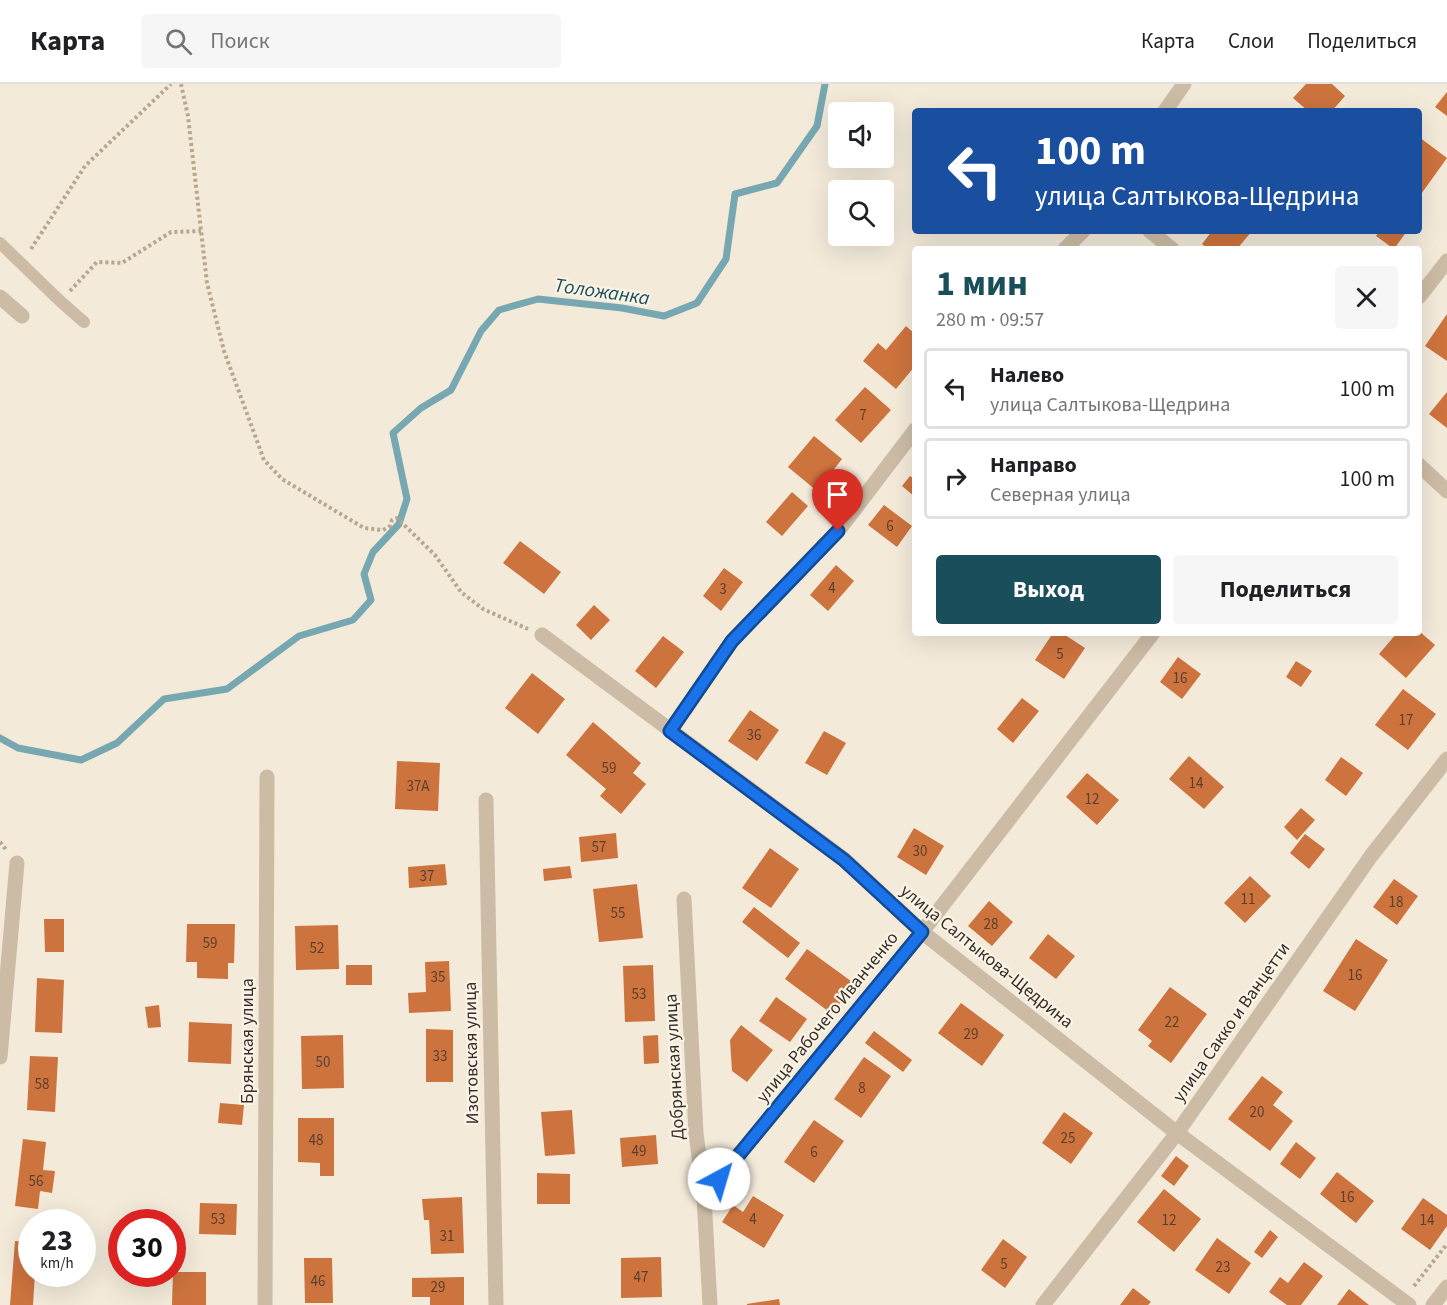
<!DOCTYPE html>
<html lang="ru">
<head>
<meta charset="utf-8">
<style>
  :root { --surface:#fff; --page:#f6f6f6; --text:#202124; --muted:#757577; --line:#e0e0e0; --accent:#1a4e5b }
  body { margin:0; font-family:"Source Sans 3",sans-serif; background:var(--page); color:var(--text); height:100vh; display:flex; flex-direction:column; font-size:22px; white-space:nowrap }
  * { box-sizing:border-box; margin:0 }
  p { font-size:20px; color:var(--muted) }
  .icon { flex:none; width:33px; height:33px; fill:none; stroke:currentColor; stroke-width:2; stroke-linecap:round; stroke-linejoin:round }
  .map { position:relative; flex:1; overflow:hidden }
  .details { position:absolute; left:912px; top:162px; width:510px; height:390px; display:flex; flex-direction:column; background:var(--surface); border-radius:6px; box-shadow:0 6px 24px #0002 }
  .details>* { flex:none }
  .guide { position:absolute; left:912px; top:24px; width:510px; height:126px; border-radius:6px; box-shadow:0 6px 24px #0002; background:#1a4fa0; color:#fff; overflow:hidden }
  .tools { position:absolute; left:828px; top:18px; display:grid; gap:12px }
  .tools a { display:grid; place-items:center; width:66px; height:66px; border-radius:6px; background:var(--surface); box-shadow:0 6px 24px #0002; font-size:30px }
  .speed { position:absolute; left:18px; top:1125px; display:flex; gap:12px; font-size:30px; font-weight:700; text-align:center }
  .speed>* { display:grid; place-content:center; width:78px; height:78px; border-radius:50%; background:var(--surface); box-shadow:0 6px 24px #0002; line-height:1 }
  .speed small { font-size:15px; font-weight:400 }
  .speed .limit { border:9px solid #d22; background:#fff; color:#111 }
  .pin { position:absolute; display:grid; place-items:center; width:51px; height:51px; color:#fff; margin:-62px -26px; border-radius:50% 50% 50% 0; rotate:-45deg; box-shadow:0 0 6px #0007 }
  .pin .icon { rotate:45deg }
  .me { position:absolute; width:66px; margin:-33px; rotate:39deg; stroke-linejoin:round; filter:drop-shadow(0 0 4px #0008) }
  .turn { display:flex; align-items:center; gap:21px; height:126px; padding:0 24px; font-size:27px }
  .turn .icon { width:78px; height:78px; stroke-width:2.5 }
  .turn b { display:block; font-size:42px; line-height:51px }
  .round { display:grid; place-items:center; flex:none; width:63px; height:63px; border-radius:6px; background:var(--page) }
  .head { display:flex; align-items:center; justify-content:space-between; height:102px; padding:0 24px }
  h1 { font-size:36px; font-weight:700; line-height:45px; color:var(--accent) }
  .cta { display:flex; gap:12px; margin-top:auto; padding:12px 24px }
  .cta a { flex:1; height:69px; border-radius:6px; background:var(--accent); color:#fff; font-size:24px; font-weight:700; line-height:69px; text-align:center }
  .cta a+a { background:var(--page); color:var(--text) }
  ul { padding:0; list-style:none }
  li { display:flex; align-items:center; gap:18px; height:81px; margin:0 12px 9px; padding:0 12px; border:3px solid var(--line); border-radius:6px }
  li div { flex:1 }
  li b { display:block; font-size:22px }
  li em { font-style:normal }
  header { display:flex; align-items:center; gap:36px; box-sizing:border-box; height:84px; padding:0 30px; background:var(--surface); border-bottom:2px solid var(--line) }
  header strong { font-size:28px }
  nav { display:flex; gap:33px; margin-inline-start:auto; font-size:21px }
  .search { width:420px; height:54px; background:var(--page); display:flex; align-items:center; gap:15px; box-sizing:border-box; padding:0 21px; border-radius:6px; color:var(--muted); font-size:22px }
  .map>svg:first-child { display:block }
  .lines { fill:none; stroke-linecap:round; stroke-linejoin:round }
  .stream { stroke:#77a8b2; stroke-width:7 }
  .building { fill:#cd733e }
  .path { stroke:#b8a68f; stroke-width:4; stroke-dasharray:3 3; stroke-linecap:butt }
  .service { stroke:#ccbca5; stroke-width:12 }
  .minor { stroke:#ccbca5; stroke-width:15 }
  .tertiary { stroke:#ccbca5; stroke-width:15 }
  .route-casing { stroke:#114b97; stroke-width:15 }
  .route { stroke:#1a73e8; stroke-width:10 }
  .labels { text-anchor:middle; stroke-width:4.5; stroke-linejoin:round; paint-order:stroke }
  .number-label { font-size:15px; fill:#5c3f2d }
  .street-label { font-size:18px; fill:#372e27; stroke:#faf4e6 }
  .water-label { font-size:20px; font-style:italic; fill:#1a4e5b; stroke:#faf4e6 }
</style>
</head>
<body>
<header>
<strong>Карта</strong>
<div class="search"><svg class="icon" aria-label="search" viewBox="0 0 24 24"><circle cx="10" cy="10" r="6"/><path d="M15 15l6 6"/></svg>Поиск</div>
<nav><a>Карта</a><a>Слои</a><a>Поделиться</a></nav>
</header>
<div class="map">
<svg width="1447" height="1221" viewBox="0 0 1447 1221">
  <rect width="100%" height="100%" fill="#f3eada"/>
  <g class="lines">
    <!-- stream -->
    <path class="stream" d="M0 654 18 664 81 676 117 659 164 615 227 605 299 552 353 536 371 516 364 490 373 468 399 440 407 415 393 349 421 324 451 306 481 247 499 226 538 215 622 224 664 232 697 219 726 175 735 110 777 99 817 42 825 0"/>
  </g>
  <!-- building -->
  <g class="building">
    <path d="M1306 0H1332L1345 12 1332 27H1308L1293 14Z"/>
    <path d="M1447 8V32L1435 23Z"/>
    <path d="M1419 53 1447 74 1419 113Z"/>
    <path d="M1212 147H1252L1237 165H1208L1202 160Z"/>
    <path d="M1379 147H1407L1394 165 1376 152Z"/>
    <path d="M1447 230V277L1425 262Z"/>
    <path d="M906 242 915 250V282L896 305 863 277 878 259 886 266Z"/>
    <path d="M865 303 891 326 861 359 835 336Z"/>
    <path d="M1447 308V344L1429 330Z"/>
    <path d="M814 352 842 375 817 407 788 383Z"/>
    <path d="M910 392 915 395V413L902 402Z"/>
    <path d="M792 408 808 422 782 452 766 438Z"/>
    <path d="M884 421 912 442 897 463 868 441Z"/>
    <path d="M520 457 561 488 544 510 503 479Z"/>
    <path d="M836 481 854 497 828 527 810 511Z"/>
    <path d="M724 484 743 498 721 527 703 512Z"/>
    <path d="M594 521 610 536 591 556 576 541Z"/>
    <path d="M1419 547 1435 561 1406 594 1379 570 1397 549H1419Z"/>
    <path d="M1053 549H1062L1085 564 1064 595 1035 576Z"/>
    <path d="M663 552 684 568 656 604 635 587Z"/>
    <path d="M1178 573 1201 590 1182 615 1160 598Z"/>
    <path d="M1296 577 1312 587 1301 603 1286 593Z"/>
    <path d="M532 589 565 615 538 650 505 624Z"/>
    <path d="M1403 605 1436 630 1408 666 1375 641Z"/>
    <path d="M1022 614 1039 627 1013 659 997 645Z"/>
    <path d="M750 626 779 646 757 677 728 657Z"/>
    <path d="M593 638 641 679 633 689 646 700 621 730 600 712 606 705 566 671Z"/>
    <path d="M824 647 846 659 827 691 805 679Z"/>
    <path d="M1189 672 1224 703 1204 725 1169 695Z"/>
    <path d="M1341 673 1363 689 1346 712 1325 696Z"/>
    <path d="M397 677 440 679 438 727 395 725Z"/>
    <path d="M1087 689 1119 716 1097 741 1066 713Z"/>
    <path d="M1301 724 1315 736 1297 756 1284 743Z"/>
    <path d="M914 744 944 762 926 791 897 773Z"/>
    <path d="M616 749 618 774 581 778 579 753Z"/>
    <path d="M1305 750 1325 765 1309 785 1290 769Z"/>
    <path d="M770 764 799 785 771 824 742 804Z"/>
    <path d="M445 780 447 801 409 804 408 783Z"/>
    <path d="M570 782 572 794 544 797 543 785Z"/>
    <path d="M1250 792 1271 812 1245 839 1224 819Z"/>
    <path d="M1394 795 1418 812 1397 841 1373 823Z"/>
    <path d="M637 800 643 854 599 858 593 805Z"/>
    <path d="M989 817 1013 838 992 862 968 842Z"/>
    <path d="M754 823 800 859 788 874 742 838Z"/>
    <path d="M44 835H64V868H45Z"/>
    <path d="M187 840H235L234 879H228V895L197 894V878H186Z"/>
    <path d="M338 841 339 885 296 886 295 842Z"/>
    <path d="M1048 850 1075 872 1056 895 1029 874Z"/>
    <path d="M1356 855 1388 876 1355 927 1323 907Z"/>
    <path d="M807 865 855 900 832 930 785 895Z"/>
    <path d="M449 877 451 927 409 929 408 909 426 908 425 878Z"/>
    <rect x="346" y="881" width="26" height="20"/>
    <path d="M653 881 655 937 625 938 623 882Z"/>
    <path d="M37 894 64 896 62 949 35 948Z"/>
    <path d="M1170 903 1207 930 1171 979 1148 962 1152 957 1138 946Z"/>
    <path d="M776 913 807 935 790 958 759 937Z"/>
    <path d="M961 919 1004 951 982 982 938 949Z"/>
    <path d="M159 921 161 943 148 944 145 923Z"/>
    <path d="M189 938 232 940 231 980 188 978Z"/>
    <path d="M741 941 773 966 747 998 732 987 730 956Z"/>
    <path d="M426 945 453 946V998H426Z"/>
    <path d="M874 947 912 976 903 988 865 959Z"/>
    <path d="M343 951 344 1004 302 1005 301 952Z"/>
    <path d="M658 951 659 979 644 980 643 952Z"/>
    <path d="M30 972 58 973 55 1028 27 1026Z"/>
    <path d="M864 973 891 992 861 1034 834 1015Z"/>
    <path d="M1262 992 1283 1008 1273 1021 1293 1037 1270 1067 1228 1035Z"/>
    <path d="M220 1019 244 1021 242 1041 218 1039Z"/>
    <path d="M572 1026 575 1070 545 1072 541 1028Z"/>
    <path d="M1064 1028 1093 1049 1071 1080 1042 1059Z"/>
    <path d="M298 1034H334V1092H320V1079L298 1078Z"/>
    <path d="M814 1036 844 1057 814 1099 784 1078Z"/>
    <path d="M656 1051 658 1080 622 1083 620 1054Z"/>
    <path d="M23 1055 46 1058 43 1086 55 1087 52 1109 40 1107 38 1125 15 1122Z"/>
    <path d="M1296 1058 1316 1074 1300 1095 1280 1080Z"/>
    <path d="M1176 1072 1189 1082 1174 1102 1161 1092Z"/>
    <path d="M1337 1088 1374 1117 1356 1139 1320 1110Z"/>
    <path d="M537 1089 570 1090V1120H537Z"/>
    <path d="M1164 1105 1201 1135 1174 1168 1137 1138Z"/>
    <path d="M753 1112 784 1131 764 1164 722 1138 733 1121 743 1128Z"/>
    <path d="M462 1113 464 1169 431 1170 429 1136H424L422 1115Z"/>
    <path d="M1423 1114 1447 1131V1142L1430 1166 1401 1145Z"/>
    <path d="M200 1119 237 1120 236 1151 199 1150Z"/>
    <path d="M1270 1146 1278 1153 1262 1174 1254 1168Z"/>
    <path d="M1217 1154 1251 1179 1229 1210 1195 1186Z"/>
    <path d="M1003 1155 1027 1173 1005 1204 981 1186Z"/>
    <path d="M15 1157 32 1158V1190H35L33 1221H10Z"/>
    <path d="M661 1173 662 1213 621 1214V1174Z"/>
    <path d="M304 1174H332L333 1219H305Z"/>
    <path d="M1304 1178 1323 1192 1301 1221H1287L1269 1208 1280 1193 1288 1199Z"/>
    <path d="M173 1188H206V1221H172Z"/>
    <path d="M464 1193V1221H430V1213H412V1194Z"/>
    <path d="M1133 1204 1151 1218 1148 1221H1120Z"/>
    <path d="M1349 1205 1369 1221H1337Z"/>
    <path d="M779 1215 780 1221H747V1220Z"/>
  </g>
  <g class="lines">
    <!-- path -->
    <g class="path">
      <path d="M181 0 188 32 207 199 224 267 264 376 282 395 364 444 383 446 390 442 392 436 397 434 435 471 461 508 483 525 528 545"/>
      <path d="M31 165 85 82 171 0"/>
      <path d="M70 207 97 178 122 179 171 148 201 147"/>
      <path d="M0 758 7 767"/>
      <path d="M1414 1202 1447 1160"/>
    </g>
    <!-- service -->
    <path class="service" d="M0 159 60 217 84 238"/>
    <!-- minor -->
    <g class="minor">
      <path d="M1165 27 1184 0"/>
      <path d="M1150 147 1172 165"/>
      <path d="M1065 165 1083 147"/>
      <path d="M0 213 22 232"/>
      <path d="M1419 213 1447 177"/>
      <path d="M1419 381 1447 407"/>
      <path d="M542 551 844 775 922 848 1177 1049 1409 1221"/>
      <path d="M670 647 732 557 838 447 915 346"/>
      <path d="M486 716 496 1221"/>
      <path d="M684 815 696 1049 704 1113 710 1221"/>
      <path d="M0 973 17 779"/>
      <path d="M704 1113 922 848 1153 549"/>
      <path d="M265 1221 267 693"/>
      <path d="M1043 1221 1177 1049 1371 772 1447 675"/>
    </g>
    <!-- tertiary -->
    <path class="tertiary" d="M1433 1221 1447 1203"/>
  </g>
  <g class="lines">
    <!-- route casing -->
    <g class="route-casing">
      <path id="route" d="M719 1095 922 848 844 776 670 647 732 557 838 447"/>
    </g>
    <!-- route -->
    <use href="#route" class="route"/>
  </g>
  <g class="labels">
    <!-- number labels -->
    <g class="number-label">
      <text x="863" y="336">7</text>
      <text x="890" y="447">6</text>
      <text x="832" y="509">4</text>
      <text x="723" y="510">3</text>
      <text x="1060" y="575">5</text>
      <text x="1180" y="599">16</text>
      <text x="1406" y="641">17</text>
      <text x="754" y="656">36</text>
      <text x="609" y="689">59</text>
      <text x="1196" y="704">14</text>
      <text x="418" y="707">37А</text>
      <text x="1092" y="720">12</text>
      <text x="599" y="768">57</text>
      <text x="920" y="772">30</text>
      <text x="427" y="797">37</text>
      <text x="1248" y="820">11</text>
      <text x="1396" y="823">18</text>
      <text x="618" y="834">55</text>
      <text x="991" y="845">28</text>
      <text x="210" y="864">59</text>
      <text x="317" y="869">52</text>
      <text x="1355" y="896">16</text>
      <text x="438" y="898">35</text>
      <text x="639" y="915">53</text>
      <text x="1172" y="943">22</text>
      <text x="971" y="955">29</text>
      <text x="440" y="977">33</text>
      <text x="323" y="983">50</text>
      <text x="42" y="1005">58</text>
      <text x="862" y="1009">8</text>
      <text x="1257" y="1033">20</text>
      <text x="1068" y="1059">25</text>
      <text x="316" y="1061">48</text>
      <text x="639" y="1072">49</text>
      <text x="814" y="1073">6</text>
      <text x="36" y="1102">56</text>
      <text x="1347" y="1118">16</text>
      <text x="218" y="1140">53</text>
      <text x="753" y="1140">4</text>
      <text x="1169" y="1141">12</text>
      <text x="1427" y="1141">14</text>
      <text x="447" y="1157">31</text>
      <text x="1004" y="1185">5</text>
      <text x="1223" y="1188">23</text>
      <text x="641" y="1198">47</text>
      <text x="318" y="1202">46</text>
      <text x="438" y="1208">29</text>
    </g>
    <!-- street labels -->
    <g class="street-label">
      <text transform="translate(987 872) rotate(39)" y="6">улица Салтыкова-Щедрина</text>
      <text transform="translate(827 933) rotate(-51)" y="6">улица Рабочего Иванченко</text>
      <text transform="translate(1231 938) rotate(-55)" y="6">улица Сакко и Ванцетти</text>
      <text transform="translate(247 957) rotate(-90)" y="6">Брянская улица</text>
      <text transform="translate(471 969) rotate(-91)" y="6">Изотовская улица</text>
      <text transform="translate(674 983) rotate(-93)" y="6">Добрянская улица</text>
    </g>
    <!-- water labels -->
    <g class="water-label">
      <text transform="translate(602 207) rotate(8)" y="7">Толожанка</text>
    </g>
  </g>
</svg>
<div class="tools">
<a><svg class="icon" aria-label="sound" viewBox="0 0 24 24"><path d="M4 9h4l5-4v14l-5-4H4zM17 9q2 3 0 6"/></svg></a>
<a><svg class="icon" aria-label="search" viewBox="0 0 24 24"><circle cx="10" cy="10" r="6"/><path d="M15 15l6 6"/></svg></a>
</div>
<div class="speed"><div>23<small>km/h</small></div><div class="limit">30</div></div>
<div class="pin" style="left:838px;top:447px;background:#d93025"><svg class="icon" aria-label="arrive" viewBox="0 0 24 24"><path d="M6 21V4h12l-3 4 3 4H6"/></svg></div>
<svg class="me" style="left:719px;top:1095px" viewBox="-20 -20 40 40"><circle r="19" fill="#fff"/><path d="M0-13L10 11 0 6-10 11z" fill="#1a73e8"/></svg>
<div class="guide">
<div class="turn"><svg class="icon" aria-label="left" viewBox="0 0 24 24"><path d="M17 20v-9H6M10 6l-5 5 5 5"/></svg><div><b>100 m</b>улица Салтыкова-Щедрина</div></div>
</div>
<section class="details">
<div class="head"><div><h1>1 мин</h1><p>280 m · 09:57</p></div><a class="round"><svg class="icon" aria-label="close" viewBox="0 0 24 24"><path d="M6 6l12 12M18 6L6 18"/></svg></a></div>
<ul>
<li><svg class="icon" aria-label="left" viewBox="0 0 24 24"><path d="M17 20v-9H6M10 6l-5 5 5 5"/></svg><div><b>Налево</b><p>улица Салтыкова-Щедрина</p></div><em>100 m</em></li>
<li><svg class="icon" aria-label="right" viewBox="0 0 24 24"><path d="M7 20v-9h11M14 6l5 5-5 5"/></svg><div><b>Направо</b><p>Северная улица</p></div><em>100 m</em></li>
</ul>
<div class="cta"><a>Выход</a><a>Поделиться</a></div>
</section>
</div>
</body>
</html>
